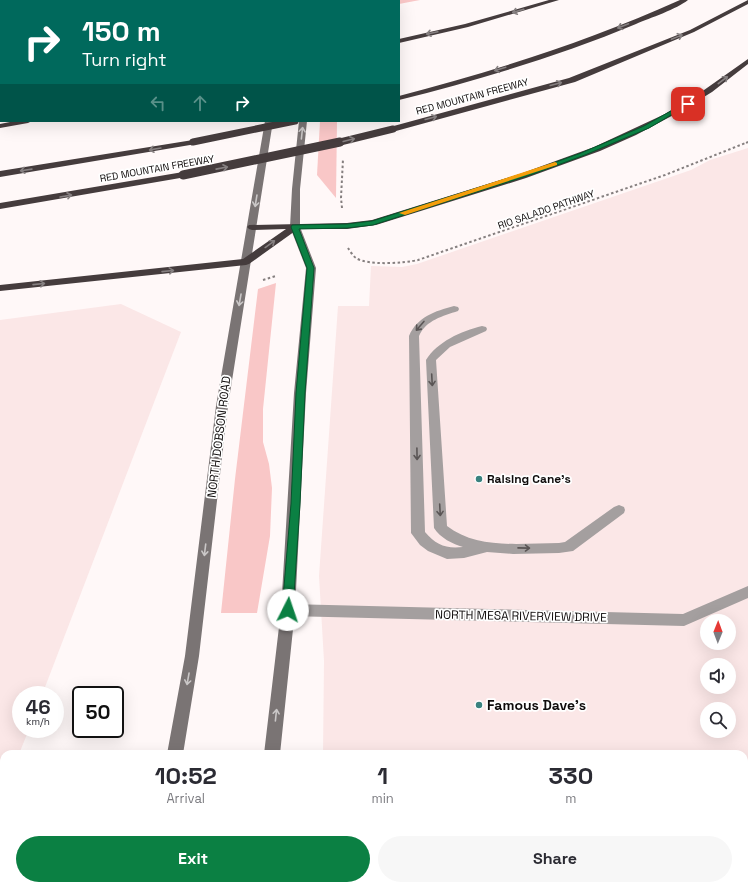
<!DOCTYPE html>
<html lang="en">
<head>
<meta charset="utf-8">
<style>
  :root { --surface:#fff; --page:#f7f7f7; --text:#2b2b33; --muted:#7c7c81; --accent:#0b8043 }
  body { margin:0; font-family:"Space Grotesk",sans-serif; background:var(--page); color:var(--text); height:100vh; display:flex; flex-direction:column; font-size:15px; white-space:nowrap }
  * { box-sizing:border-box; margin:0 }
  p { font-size:13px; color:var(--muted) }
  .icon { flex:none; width:22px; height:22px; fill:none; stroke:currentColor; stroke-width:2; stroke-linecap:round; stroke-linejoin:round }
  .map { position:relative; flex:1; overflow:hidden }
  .panel { position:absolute; left:0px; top:750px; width:748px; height:140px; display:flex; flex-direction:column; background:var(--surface); border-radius:12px 12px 0 0; box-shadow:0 4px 16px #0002 }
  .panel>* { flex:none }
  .top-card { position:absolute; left:0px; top:0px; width:400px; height:122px; box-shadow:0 4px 16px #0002; background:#00695c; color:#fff; overflow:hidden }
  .needle { width:26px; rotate:1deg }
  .buttons { position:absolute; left:700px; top:614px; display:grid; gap:8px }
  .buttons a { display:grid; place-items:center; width:36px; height:36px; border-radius:50%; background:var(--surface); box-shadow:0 4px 16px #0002; font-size:20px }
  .speed { position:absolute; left:12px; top:686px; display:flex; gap:8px; font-size:20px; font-weight:700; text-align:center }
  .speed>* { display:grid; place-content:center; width:52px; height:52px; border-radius:50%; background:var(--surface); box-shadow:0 4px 16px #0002; line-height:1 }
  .speed small { font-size:10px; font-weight:400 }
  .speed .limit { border:2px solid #111; border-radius:6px; background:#fff; color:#111 }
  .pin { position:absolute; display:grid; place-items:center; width:34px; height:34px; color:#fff; margin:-17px; border-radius:8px; box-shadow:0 2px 6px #0006 }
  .me { position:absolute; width:44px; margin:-22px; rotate:4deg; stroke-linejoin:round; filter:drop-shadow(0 0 3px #0008) }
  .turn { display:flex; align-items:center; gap:14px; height:84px; padding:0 16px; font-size:18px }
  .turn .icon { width:52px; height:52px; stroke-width:2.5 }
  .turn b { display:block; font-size:28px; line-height:34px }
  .lanes { display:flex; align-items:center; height:38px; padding:0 16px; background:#0003; justify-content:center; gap:20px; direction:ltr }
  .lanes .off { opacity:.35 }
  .eta { display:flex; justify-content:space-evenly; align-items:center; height:68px; text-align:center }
  .eta b { font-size:24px; font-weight:700; line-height:28px }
  .primary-button { display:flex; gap:8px; margin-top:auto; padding:8px 16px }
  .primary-button a { flex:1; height:46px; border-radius:24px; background:var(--accent); color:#fff; font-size:16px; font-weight:700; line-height:46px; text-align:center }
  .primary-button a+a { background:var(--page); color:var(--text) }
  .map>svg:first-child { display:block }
  .built { fill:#fbe7e7; fill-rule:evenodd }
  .green { fill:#f9c7c7 }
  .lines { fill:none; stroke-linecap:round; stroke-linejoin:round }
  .path-far1 { stroke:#857f7f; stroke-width:1.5; stroke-dasharray:1.5 1.5; stroke-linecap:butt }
  .path { stroke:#857f7f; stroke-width:2; stroke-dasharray:2.5 2.5; stroke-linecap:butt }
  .lane { fill:#a49f9f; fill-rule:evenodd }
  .street { fill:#a49f9f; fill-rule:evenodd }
  .secondary { fill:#7a7474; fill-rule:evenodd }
  .highway { fill:#453c3d; fill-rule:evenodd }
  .highway-bridge-far1 { stroke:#453c3d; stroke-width:7 }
  .highway-bridge { stroke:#453c3d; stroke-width:9 }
  .oneway { stroke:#868081 }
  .oneway2 { stroke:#cac7c7 }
  .oneway3 { stroke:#5a5555 }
  .route { fill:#0b8043; stroke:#07532c }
  .slow { fill:#f59e0b }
  .poi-dot { fill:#3a827f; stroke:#fff; stroke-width:1.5 }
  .labels { text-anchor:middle; stroke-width:3.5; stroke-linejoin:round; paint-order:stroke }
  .far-street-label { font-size:10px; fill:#0f0b0b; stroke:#fff }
  .street-label { font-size:12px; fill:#0f0b0b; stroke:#fff }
  .poi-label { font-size:12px; font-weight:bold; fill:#0f0b0b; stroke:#fff; text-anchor:start }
  .near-poi-label { font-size:14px; font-weight:bold; fill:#0f0b0b; stroke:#fff; text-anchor:start }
</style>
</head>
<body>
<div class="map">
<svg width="748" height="890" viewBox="0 0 748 890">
  <rect width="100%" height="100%" fill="#fff8f8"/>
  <!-- built -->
  <g class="built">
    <path d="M748 148V890H315L316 886H744V754H323L324 661 319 576 338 306H369L371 266 402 267 417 264 691 170 710 160ZM707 621H729V643H707ZM707 665H729V687H707ZM707 709H729V731H707Z"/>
    <path d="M121 304 181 332 42 695H21V729H29L19 754H4V795L0 805V320Z"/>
  </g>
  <!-- green -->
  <g class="green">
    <path d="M0 0H420L399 4V1H1L0 75Z"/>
    <path d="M320 121H337L336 198 317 175Z"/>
    <path d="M276 283 263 409V442L269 464 272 488 270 536 257 613H221L235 479 258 289Z"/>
  </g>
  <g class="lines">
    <!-- path-far1 -->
    <path class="path-far1" d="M746 143 748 142"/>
    <!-- path -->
    <g class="path">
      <path d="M342 208 341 198 343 159"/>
      <path d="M348 248C350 251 353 256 356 258 368 266 405 263 418 260L665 175 748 142"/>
      <path d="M263 280 276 276"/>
    </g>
    <!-- lane -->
    <path class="lane" d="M454 306 458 307 459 309 458 311C443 316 426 320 419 336L425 532C436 545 446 549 463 547 453 544 440 538 434 528L426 360C437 342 461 331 482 326L486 327 487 329 486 331 450 347 436 360 447 526C478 550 522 543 559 543L565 542 614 507 619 505 624 507 625 510 624 513 573 551 559 553 513 554 487 552 464 558 447 559 428 551 420 545 411 533 409 336C417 317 435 311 454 306Z"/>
    <!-- street -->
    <path class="street" d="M748 586V598L684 626 288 616 283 614 281 610 283 606 288 604 683 614Z"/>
    <!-- secondary -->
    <g class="secondary">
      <path d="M265 121H273L228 406 199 656 183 754H167L185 656 216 406Z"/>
      <path d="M299 121H307L300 189V227L316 268 306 393 295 610 280 754H264L281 610 294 393 306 268 290 227 292 189Z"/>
      <path d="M140 886H158L157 890H139Z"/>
      <path d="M248 886H266L265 890H247Z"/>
    </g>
    <!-- highway -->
    <g class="highway">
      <path d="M549 0H559L468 27 399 43V39L465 24Z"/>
      <path d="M680 0H688C677 9 650 18 636 24 559 56 479 80 399 100V96C495 71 589 41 680 0Z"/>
      <path d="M748 0V4L694 32 575 82 396 131H393L389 129 390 127 569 78 690 30Z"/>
      <path d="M748 59V64L712 92 681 111 636 135 600 151 526 178 376 225 347 229H298L249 264 246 265 0 291V285L243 259 286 229 252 230 249 229 247 227 249 225 347 223 372 220 520 174 594 147 665 114 697 95Z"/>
      <path d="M15 121H32L28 123 0 128V124Z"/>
      <path d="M193 140H196V144L0 177V171Z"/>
      <path d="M183 172 186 173 187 175 186 177 0 209V203Z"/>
    </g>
    <!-- highway-bridge-far1 -->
    <g class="highway-bridge-far1">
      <path d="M193 142 295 121"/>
      <path d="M336 143 393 129"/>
    </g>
    <!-- highway-bridge -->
    <path class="highway-bridge" d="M183 175 340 142"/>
  </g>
  <!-- one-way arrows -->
  <defs><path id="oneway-shaft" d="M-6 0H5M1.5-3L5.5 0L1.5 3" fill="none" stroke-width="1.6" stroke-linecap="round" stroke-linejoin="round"/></defs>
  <g class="oneway">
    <use href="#oneway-shaft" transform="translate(518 11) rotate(164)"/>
    <use href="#oneway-shaft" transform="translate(623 26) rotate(159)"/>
    <use href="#oneway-shaft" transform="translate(432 33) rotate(168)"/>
    <use href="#oneway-shaft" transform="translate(677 37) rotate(-22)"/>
    <use href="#oneway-shaft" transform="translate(500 69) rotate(163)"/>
    <use href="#oneway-shaft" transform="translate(723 80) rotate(-37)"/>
    <use href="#oneway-shaft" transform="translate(556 84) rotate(-15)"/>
    <use href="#oneway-shaft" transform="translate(431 118) rotate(-15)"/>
    <use href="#oneway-shaft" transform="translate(349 140) rotate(-14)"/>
    <use href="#oneway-shaft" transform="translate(155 149) rotate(170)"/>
    <use href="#oneway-shaft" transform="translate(222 168) rotate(-11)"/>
    <use href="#oneway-shaft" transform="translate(26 170) rotate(172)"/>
    <use href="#oneway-shaft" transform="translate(66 196) rotate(-10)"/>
    <use href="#oneway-shaft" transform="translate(270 244) rotate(-36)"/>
    <use href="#oneway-shaft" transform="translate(168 271) rotate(-6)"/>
    <use href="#oneway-shaft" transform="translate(39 284) rotate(-6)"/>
  </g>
  <g class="oneway2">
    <use href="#oneway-shaft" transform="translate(302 133) rotate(-84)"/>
    <use href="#oneway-shaft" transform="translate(256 201) rotate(99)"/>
    <use href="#oneway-shaft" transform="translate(240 300) rotate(100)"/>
    <use href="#oneway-shaft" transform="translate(205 550) rotate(97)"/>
    <use href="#oneway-shaft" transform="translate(188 679) rotate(100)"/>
    <use href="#oneway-shaft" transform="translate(276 715) rotate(-84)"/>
  </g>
  <g class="oneway3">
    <use href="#oneway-shaft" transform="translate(420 326) rotate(131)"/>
    <use href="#oneway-shaft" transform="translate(432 380) rotate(87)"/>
    <use href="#oneway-shaft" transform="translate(417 454) rotate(89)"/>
    <use href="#oneway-shaft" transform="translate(440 510) rotate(87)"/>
    <use href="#oneway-shaft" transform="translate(524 548) rotate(1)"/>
  </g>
  <!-- route -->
  <path class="route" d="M685 103 690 104 649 128 585 155 533 174 373 225 347 228 299 229 314 268 305 393 300 504 293 610 291 613 288 614 284 613 282 610 291 504 296 393 307 268 291 227 292 225 347 224 372 221 528 172 581 153 644 126Z"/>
  <!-- slow -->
  <path class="slow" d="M555 162 557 163V165L405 215 399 213Z"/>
  <!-- markers -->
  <g class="poi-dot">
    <circle cx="479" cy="479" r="4"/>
    <circle cx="479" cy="705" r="4"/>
  </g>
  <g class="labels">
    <!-- far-street labels -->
    <g class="far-street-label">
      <text transform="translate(472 96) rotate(-15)" y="4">RED MOUNTAIN FREEWAY</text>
      <text transform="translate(157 168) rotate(-10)" y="4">RED MOUNTAIN FREEWAY</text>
      <text transform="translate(546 209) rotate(-19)" y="4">RIO SALADO PATHWAY</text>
    </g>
    <!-- street labels -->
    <g class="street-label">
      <text transform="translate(219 437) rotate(-83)" y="4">NORTH DOBSON ROAD</text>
      <text transform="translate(521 616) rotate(1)" y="4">NORTH MESA RIVERVIEW DRIVE</text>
    </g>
    <!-- poi labels -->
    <g class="poi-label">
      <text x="487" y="483">Raising Cane's</text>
    </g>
    <!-- near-poi labels -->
    <g class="near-poi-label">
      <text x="487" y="710">Famous Dave's</text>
    </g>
  </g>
</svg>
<div class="buttons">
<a><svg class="needle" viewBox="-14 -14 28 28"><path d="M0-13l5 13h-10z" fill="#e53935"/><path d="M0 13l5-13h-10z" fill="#7c7c81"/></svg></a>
<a><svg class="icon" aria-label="sound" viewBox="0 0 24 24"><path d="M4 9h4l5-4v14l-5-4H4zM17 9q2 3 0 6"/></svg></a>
<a><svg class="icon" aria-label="search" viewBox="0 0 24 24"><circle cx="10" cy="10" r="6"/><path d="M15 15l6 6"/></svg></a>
</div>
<div class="speed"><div>46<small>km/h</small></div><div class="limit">50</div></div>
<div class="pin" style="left:688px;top:104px;background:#d93025"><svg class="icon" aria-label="arrive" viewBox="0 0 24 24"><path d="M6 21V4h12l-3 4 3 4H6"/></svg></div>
<svg class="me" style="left:288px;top:610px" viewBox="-20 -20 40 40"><circle r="19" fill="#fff"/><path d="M0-13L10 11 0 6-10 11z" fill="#0b8043"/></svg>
<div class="top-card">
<div class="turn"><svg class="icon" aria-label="right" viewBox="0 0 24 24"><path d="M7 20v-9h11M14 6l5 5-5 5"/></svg><div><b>150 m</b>Turn right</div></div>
<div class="lanes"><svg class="icon off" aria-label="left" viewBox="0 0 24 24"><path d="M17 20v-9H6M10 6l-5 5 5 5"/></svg><svg class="icon off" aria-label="ahead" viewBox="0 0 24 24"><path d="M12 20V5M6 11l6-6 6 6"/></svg><svg class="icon" aria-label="right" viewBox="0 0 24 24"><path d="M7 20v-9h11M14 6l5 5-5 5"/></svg></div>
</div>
<section class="panel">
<div class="eta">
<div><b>10:52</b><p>Arrival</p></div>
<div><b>1</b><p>min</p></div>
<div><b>330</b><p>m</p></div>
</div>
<div class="primary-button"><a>Exit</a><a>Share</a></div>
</section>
</div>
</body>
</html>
